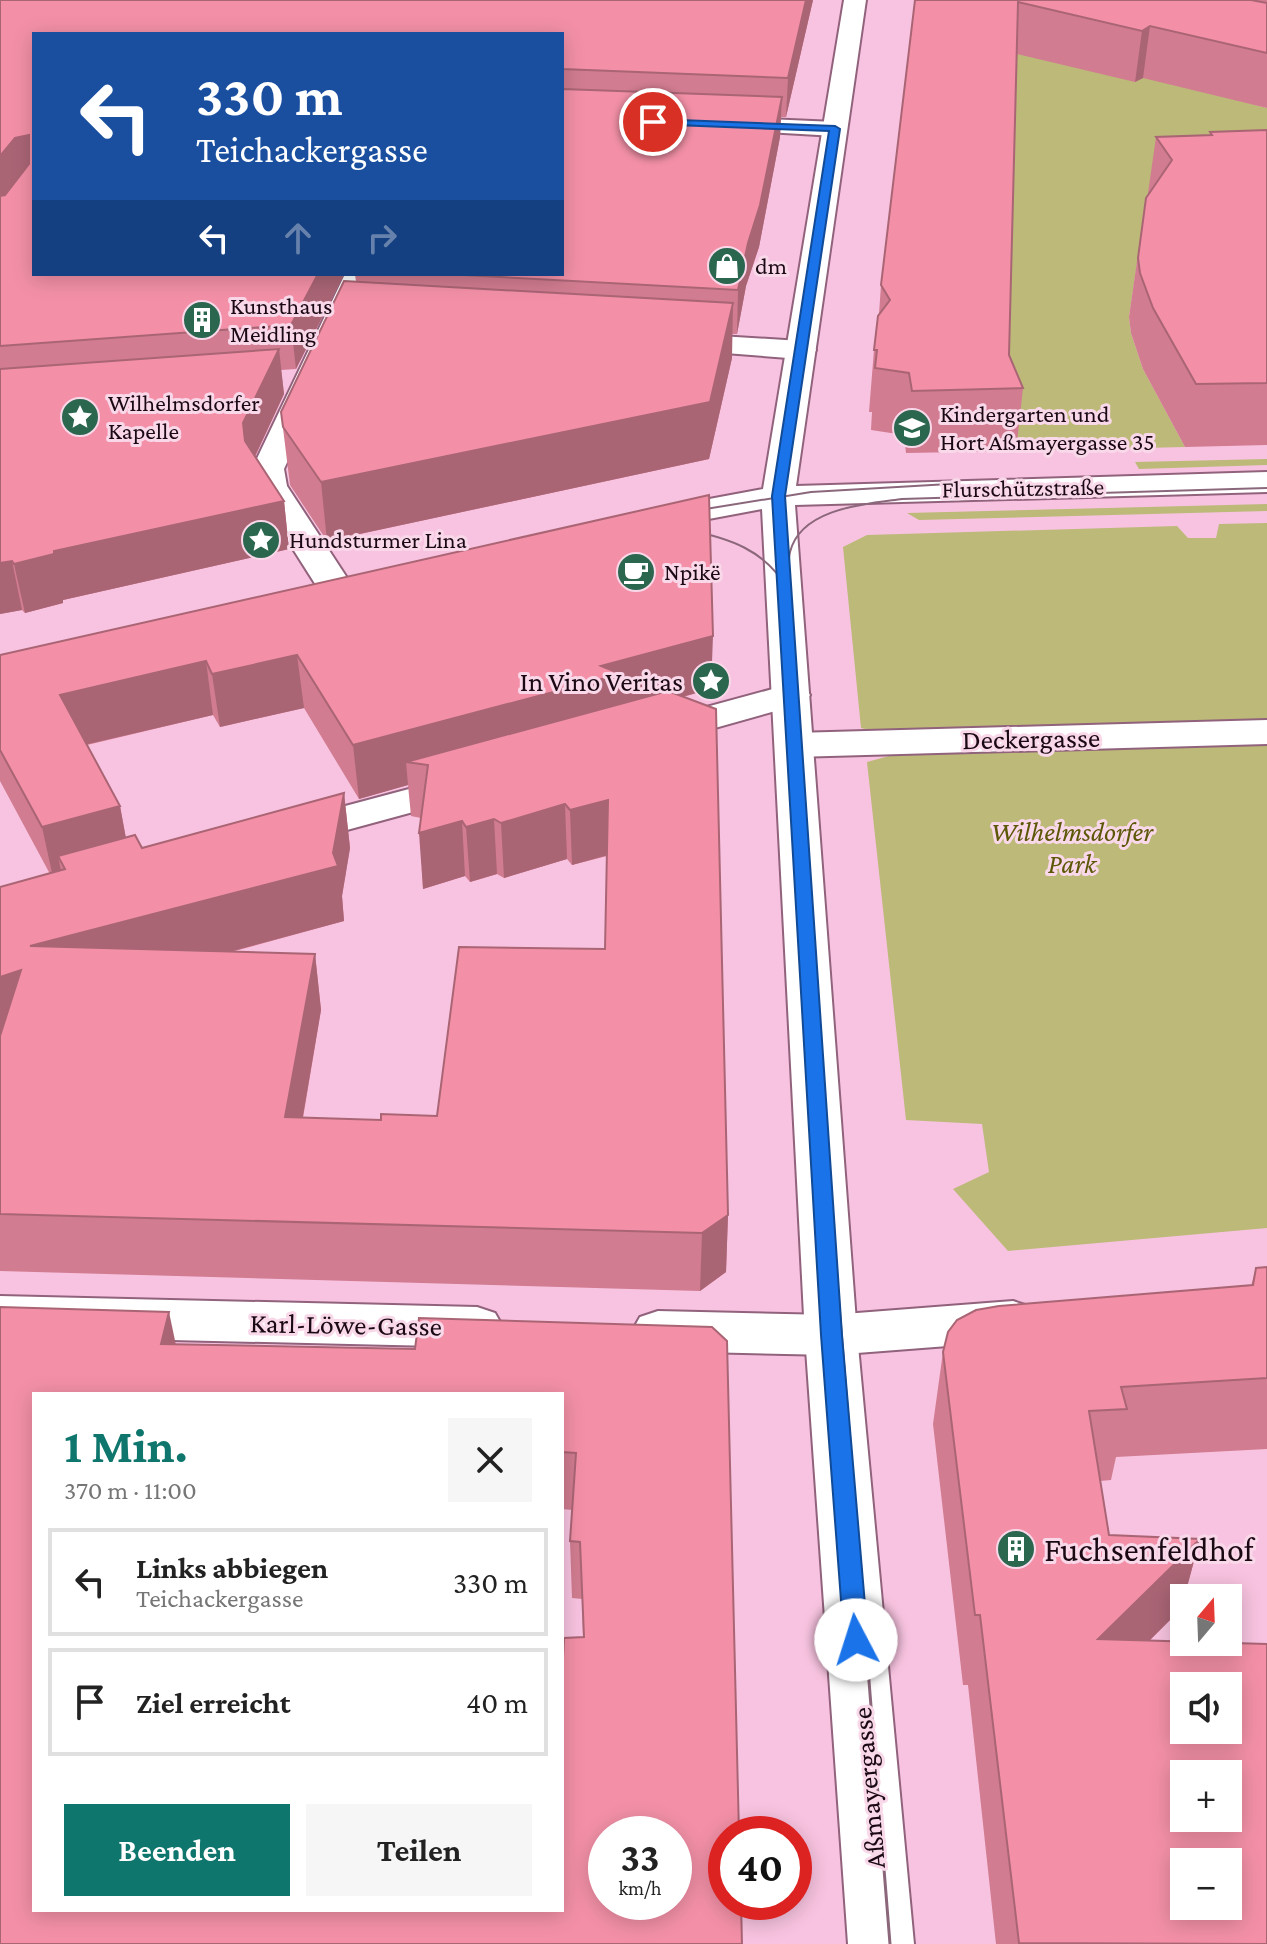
<!DOCTYPE html>
<html lang="de">
<head>
<meta charset="utf-8">
<style>
  :root { --surface:#fff; --page:#f6f6f6; --text:#222; --muted:#767676; --line:#e0e0e0; --accent:#0f766e }
  body { margin:0; font-family:"Crimson Pro",serif; background:var(--page); color:var(--text); height:100vh; display:flex; flex-direction:column; font-size:30px; white-space:nowrap }
  * { box-sizing:border-box; margin:0 }
  p { font-size:26px; color:var(--muted) }
  .icon { flex:none; width:44px; height:44px; fill:none; stroke:currentColor; stroke-width:2; stroke-linecap:round; stroke-linejoin:round }
  .map { position:relative; flex:1; overflow:hidden }
  .side { position:absolute; left:32px; top:1392px; width:532px; height:520px; display:flex; flex-direction:column; background:var(--surface); border-radius:0px; box-shadow:0 4px 20px #0003 }
  .side>* { flex:none }
  .hud { position:absolute; left:32px; top:32px; width:532px; height:244px; border-radius:0px; box-shadow:0 4px 20px #0003; background:#1a4fa0; color:#fff; overflow:hidden }
  .needle { width:52px; rotate:19deg }
  .tools { position:absolute; left:1170px; top:1584px; display:grid; gap:16px }
  .tools a { display:grid; place-items:center; width:72px; height:72px; border-radius:0px; background:var(--surface); box-shadow:0 4px 20px #0003; font-size:40px }
  .speed { position:absolute; left:588px; top:1816px; display:flex; gap:16px; font-size:40px; font-weight:700; text-align:center }
  .speed>* { display:grid; place-content:center; width:104px; height:104px; border-radius:50%; background:var(--surface); box-shadow:0 4px 20px #0003; line-height:1 }
  .speed small { font-size:20px; font-weight:400 }
  .speed .limit { border:12px solid #d22; background:#fff; color:#111 }
  .pin { position:absolute; display:grid; place-items:center; width:68px; height:68px; color:#fff; margin:-34px; border:4px solid #fff; border-radius:50%; box-shadow:0 2px 8px #0007 }
  .me { position:absolute; width:88px; margin:-44px; rotate:355deg; stroke-linejoin:round; filter:drop-shadow(0 0 6px #0008) }
  .turn { display:flex; align-items:center; gap:28px; height:168px; padding:0 32px; font-size:36px }
  .turn .icon { width:104px; height:104px; stroke-width:2.5 }
  .turn b { display:block; font-size:56px; line-height:68px }
  .lanes { display:flex; align-items:center; height:76px; padding:0 32px; background:#0003; justify-content:center; gap:40px; direction:ltr }
  .lanes .off { opacity:.35 }
  .round { display:grid; place-items:center; flex:none; width:84px; height:84px; border-radius:0px; background:var(--page) }
  .summary { display:flex; align-items:center; justify-content:space-between; height:136px; padding:0 32px }
  h1 { font-size:48px; font-weight:700; line-height:60px; color:var(--accent) }
  .action { display:flex; gap:16px; margin-top:auto; padding:16px 32px }
  .action a { flex:1; height:92px; border-radius:0px; background:var(--accent); color:#fff; font-size:32px; font-weight:700; line-height:92px; text-align:center }
  .action a+a { background:var(--page); color:var(--text) }
  ul { padding:0; list-style:none }
  li { display:flex; align-items:center; gap:24px; height:108px; margin:0 16px 12px; padding:0 16px; border:4px solid var(--line); border-radius:0px }
  li div { flex:1 }
  li b { display:block; font-size:30px }
  li em { font-style:normal }
  .map>svg:first-child { display:block }
  .green { fill:#bcb979 }
  .lines { fill:none; stroke-linecap:round; stroke-linejoin:round }
  .street-casing { stroke:#91627c; stroke-width:4 }
  .secondary-casing { stroke:#91627c; stroke-width:4 }
  .street { fill:#fff; fill-rule:evenodd }
  .secondary { fill:#fff; fill-rule:evenodd }
  .tram-far1 { stroke:#8b677b; stroke-width:2 }
  .tram { stroke:#8b677b; stroke-width:3 }
  .wall { fill:#d17c90; fill-rule:evenodd }
  .shaded-wall { fill:#aa6575 }
  .building { fill:#f390a7; stroke:#aa6575; stroke-width:2; fill-rule:evenodd }
  .route { fill:#1a73e8; stroke:#114b97; stroke-width:2 }
  .labels { text-anchor:middle; stroke-width:6; stroke-linejoin:round; paint-order:stroke }
  .far-poi-label { font-size:24px; fill:#1a0913; stroke:#f8d8e9; text-anchor:start }
  .far-street-label { font-size:24px; fill:#1a0913; stroke:#f8d8e9 }
  .poi-label { font-size:28px; fill:#1a0913; stroke:#f8d8e9; text-anchor:end }
  .street-label { font-size:28px; fill:#1a0913; stroke:#f8d8e9 }
  .park-label { font-size:28px; font-style:italic; fill:#5c5707; stroke:#f8d8e9 }
  .near-poi-label { font-size:34px; fill:#1a0913; stroke:#f8d8e9; text-anchor:start }
</style>
</head>
<body>
<div class="map">
<svg width="1267" height="1944" viewBox="0 0 1267 1944">
  <rect width="100%" height="100%" fill="#f8c3e0"/>
  <!-- green -->
  <g class="green">
    <path d="M973 44 1147 75 1267 108V189L1168 224 1138 256 1129 317 1131 333 1143 369 1185 447 1016 451 1001 417Z"/>
    <path d="M1267 459V465L1139 469 1135 462Z"/>
    <path d="M1267 504V511L919 520 907 513Z"/>
    <path d="M1267 523V1228L1008 1251 953 1189 989 1172 982 1124 906 1120 867 762 900 753 898 737 861 728 843 547 867 535 1177 526 1188 538H1216L1219 524Z"/>
  </g>
  <g class="lines">
    <!-- street casing -->
    <g class="street-casing">
      <g id="street">
        <path d="M721 117 835 122 844 124 847 129 844 134 835 136 712 129 709 124 712 119Z"/>
        <path d="M345 274H373L284 469 287 486 355 590 350 598 337 601 324 598 319 590 253 486 252 469Z"/>
        <path d="M671 333 801 341 812 344 816 350 812 356 801 359 660 348 656 342 660 336Z"/>
        <path d="M791 684 804 687 810 695 804 703 658 744 644 740 639 732 644 724Z"/>
        <path d="M1267 720V744L794 757 780 753 775 745 780 737 794 733Z"/>
        <path d="M469 773 483 777 489 785 483 793 288 846 274 843 268 834 274 825Z"/>
        <path d="M0 1296 477 1307 495 1313 503 1327 495 1341 477 1347 0 1336Z"/>
        <path d="M1013 1301 1031 1307 1039 1321 1031 1335 1013 1341 831 1355 658 1351 640 1345 632 1331 640 1317 658 1311 831 1315Z"/>
      </g>
    </g>
    <!-- secondary casing -->
    <g class="secondary-casing">
      <path id="secondary" d="M844 0H866L796 486 1267 472V492L795 505 857 1335 914 1944H848L805 1335 762 509 650 530 638 527 633 520 638 513 650 510 763 489Z"/>
    </g>
    <!-- street -->
    <use href="#street" class="street"/>
    <!-- secondary -->
    <use href="#secondary" class="secondary"/>
    <!-- tram-far1 -->
    <g class="tram-far1">
      <path d="M687 512 811 492 949 484"/>
      <path d="M688 530C729 538 765 550 787 588"/>
      <path d="M834 1245 789 590C789 578 787 565 790 552 801 508 865 504 902 499L1267 488"/>
    </g>
    <!-- tram -->
    <path class="tram" d="M834 1243 890 1944"/>
  </g>
  <!-- wall -->
  <g class="wall">
    <path d="M0 0H813L786 117H781L780 137 759 247 746 286 737 334H732V358L709 459 327 541 290 485 281 412 356 282 355 274H562V34H34L344 274 296 369 281 370 284 394 255 457 284 501 289 549 63 600V603L25 613 22 610 0 614Z"/>
    <path d="M915 0H1267V108L1143 78 1135 82 1017 54 1009 355 1023 388 1016 451 906 453 904 435 871 430 872 412H869L874 350 879 314 881 285Z"/>
    <path d="M1267 130V445L1185 447 1143 369 1131 333 1129 317 1146 198 1149 194 1148 193 1156 137 1209 136 1210 132Z"/>
    <path d="M709 495 711 689 683 697 728 1215 726 1272 700 1291 0 1271V887L50 874 0 781V655ZM304 708 359 799 408 785 411 816 421 818 423 889 465 876 470 882 497 874 504 878 567 859 572 865 607 856 605 949 437 1116 381 1120 303 1118 321 1010 315 954 231 952 344 921 342 896 350 848 344 793 142 848 126 838 120 806 87 745 213 715 220 727Z"/>
    <path d="M1267 1267V1449L1116 1457 1111 1480 1100 1481 1109 1535 1200 1539 1181 1609 1149 1641 1267 1944H996L968 1685H963L933 1424 943 1352 1251 1286 1256 1268Z"/>
    <path d="M0 1307 176 1345 415 1349 712 1327 742 1944H0ZM34 1394H562V1509L572 1510 570 1541 572 1598 582 1599 583 1637 562 1910H34Z"/>
  </g>
  <!-- shaded-wall -->
  <g class="shaded-wall">
    <path d="M806 0H813L786 117 788 78Z"/>
    <path d="M1150 26 1143 78 1135 82 1142 31Z"/>
    <path d="M782 97 780 137 759 247 746 286 737 334 738 290 748 243Z"/>
    <path d="M29 135 34 165 0 206V156L15 138Z"/>
    <path d="M318 274H344L296 369 291 325Z"/>
    <path d="M733 303 732 358 709 459 327 541 321 482Z"/>
    <path d="M279 349 284 394 249 469 243 423Z"/>
    <path d="M284 501 289 549 63 600V603L25 613 14 564 54 551Z"/>
    <path d="M12 561 22 610 0 614V563Z"/>
    <path d="M713 636 711 689 428 765 406 762 408 785 359 799 353 745 601 666Z"/>
    <path d="M297 655 304 708 220 727 212 674Z"/>
    <path d="M206 661 213 715 71 748 60 695Z"/>
    <path d="M344 793 350 848 342 896 344 921 43 1002 30 946 333 853Z"/>
    <path d="M608 800V855L572 865 570 810Z"/>
    <path d="M565 804 567 859 504 878 501 823Z"/>
    <path d="M120 806 130 861 58 856 63 880 54 882 42 827Z"/>
    <path d="M494 819 497 874 470 882 466 827Z"/>
    <path d="M462 821 465 876 423 889 419 833Z"/>
    <path d="M315 954 321 1010 293 1174 285 1117Z"/>
    <path d="M21 970 0 1037V977Z"/>
    <path d="M728 1215 726 1272 700 1291 702 1233Z"/>
    <path d="M169 1312 181 1369 161 1344Z"/>
    <path d="M1200 1539 1181 1609 1081 1709 1098 1639Z"/>
  </g>
  <!-- building -->
  <g class="building">
    <path d="M0 0H806L788 78 562 69V34H34V274H318L291 325 0 346V196L5 195 29 164V135L15 138 0 156Z"/>
    <path d="M915 0H1251L1267 3V53L1150 26 1142 31 1018 2 1009 355 1023 388 912 391 909 373 875 368 877 350H874L878 316 890 300 881 285Z"/>
    <path d="M562 89 782 97 760 205 748 243 738 290 445 274H562Z"/>
    <path d="M1267 130V383L1196 384 1153 308 1140 273 1138 258 1146 198 1172 160 1156 137 1212 135 1210 132Z"/>
    <path d="M344 281 733 303 710 402 321 482 283 427 281 412Z"/>
    <path d="M279 349 243 423 245 441 284 501 54 551V554L14 564 12 561 0 563V369Z"/>
    <path d="M709 495 713 636 601 666 621 674 353 745 297 655 212 674 206 661 60 695 120 806 42 827 0 750V655Z"/>
    <path d="M668 691 716 709 728 1215 702 1233 0 1214V1036L21 970 0 977V887L65 869 58 856 135 835 142 848 344 793 333 853 338 866 30 946 315 954 285 1117 381 1120V1114L437 1116 459 947 605 949 608 800 570 810 565 804 501 823 494 819 466 827 462 821 419 833 428 765 406 762Z"/>
    <path d="M1267 1267V1378L1121 1387 1127 1409 1089 1411 1109 1535 1200 1539 1098 1639 1267 1644V1944L1019 1943 980 1615H975L943 1352 948 1332 957 1320 976 1310 999 1306 1253 1285 1256 1268ZM1184 1686H1228V1730H1184ZM1184 1774H1228V1818H1184ZM1184 1862H1228V1906H1184Z"/>
    <path d="M0 1307 169 1312 161 1344 415 1349 419 1318 712 1327 727 1341 739 1834H726V1902H741L742 1944H0ZM34 1394H562V1452L576 1453 570 1541 580 1542 584 1637 564 1638 562 1679V1910H34ZM606 1834H674V1902H606Z"/>
  </g>
  <!-- route -->
  <path class="route" d="M653 119 835 126 840 129 785 496 842 1335 868 1640 865 1647 856 1650 847 1647 844 1640 821 1335 772 496 829 131 650 124V120Z"/>
  <!-- icons -->
  <defs>
    <g id="shop-disc" transform="scale(2)"><circle r="9.5" fill="#2b664f" stroke="#f8d8e9"/><path d="M-5-2.5h2.3a2.7 3.5 0 0 1 5.4 0H5L5.5 6h-11ZM-1.5-2.5h3a1.5 2.3 0 0 0-3 0Z" fill="#fff"/></g>
    <g id="building-disc" transform="scale(2)"><circle r="9.5" fill="#2b664f" stroke="#f8d8e9"/><path d="M-4-6H4V6H1V3H-1V6H-4ZM-2.5-4.3h1.7v1.8h-1.7ZM.8-4.3h1.7v1.8H.8ZM-2.5-1h1.7V.8h-1.7ZM.8-1h1.7V.8H.8Z" fill="#fff"/></g>
    <g id="sight-disc" transform="scale(2)"><circle r="9.5" fill="#2b664f" stroke="#f8d8e9"/><path d="M0-6L1.8-2.2L6-1.7L2.9 1.2L3.7 5.4L0 3.3L-3.7 5.4L-2.9 1.2L-6-1.7L-1.8-2.2Z" fill="#fff"/></g>
    <g id="school-disc" transform="scale(2)"><circle r="9.5" fill="#2b664f" stroke="#f8d8e9"/><path d="M0-5L7-2L0 1L-7-2ZM-4 1L0 2.5L4 1V4Q0 6-4 4Z" fill="#fff"/></g>
    <g id="cafe-disc" transform="scale(2)"><circle r="9.5" fill="#2b664f" stroke="#f8d8e9"/><path d="M-5.5-4.5H6V0H3Q3 3.5 0 3.5H-2.5Q-5.5 3.5-5.5 0ZM3-3.2v2h1.7v-2ZM-6 4.5H4V6H-6Z" fill="#fff"/></g>
  </defs>
  <g fill-rule="evenodd">
    <use href="#shop-disc" x="727" y="266"/>
    <use href="#building-disc" x="202" y="320"/>
    <use href="#sight-disc" x="80" y="417"/>
    <use href="#school-disc" x="912" y="428"/>
    <use href="#sight-disc" x="261" y="540"/>
    <use href="#cafe-disc" x="636" y="572"/>
    <use href="#sight-disc" x="711" y="681"/>
    <use href="#building-disc" x="1016" y="1549"/>
  </g>
  <g class="labels">
    <!-- far-poi labels -->
    <g class="far-poi-label">
      <text x="755" y="274">dm</text>
      <text x="230" y="314">Kunsthaus<tspan x="230" dy="28">Meidling</tspan></text>
      <text x="108" y="411">Wilhelmsdorfer<tspan x="108" dy="28">Kapelle</tspan></text>
      <text x="940" y="422">Kindergarten und<tspan x="940" dy="28">Hort Aßmayergasse 35</tspan></text>
      <text x="289" y="548">Hundsturmer Lina</text>
      <text x="664" y="580">Npikë</text>
    </g>
    <!-- far-street labels -->
    <g class="far-street-label">
      <text transform="translate(1023 488) rotate(-1)" y="8">Flurschützstraße</text>
    </g>
    <!-- poi labels -->
    <g class="poi-label">
      <text x="683" y="691">In Vino Veritas</text>
    </g>
    <!-- street labels -->
    <g class="street-label">
      <text transform="translate(1031 738) rotate(-1)" y="10">Deckergasse</text>
      <text transform="translate(346 1324) rotate(1)" y="10">Karl-Löwe-Gasse</text>
      <text transform="translate(868 1788) rotate(-95)" y="10">Aßmayergasse</text>
    </g>
    <!-- park labels -->
    <g class="park-label">
      <text x="1072" y="841">Wilhelmsdorfer<tspan x="1072" dy="32">Park</tspan></text>
    </g>
    <!-- near-poi labels -->
    <g class="near-poi-label">
      <text x="1044" y="1561">Fuchsenfeldhof</text>
    </g>
  </g>
</svg>
<div class="tools">
<a><svg class="needle" viewBox="-14 -14 28 28"><path d="M0-13l5 13h-10z" fill="#e53935"/><path d="M0 13l5-13h-10z" fill="#767676"/></svg></a>
<a><svg class="icon" aria-label="sound" viewBox="0 0 24 24"><path d="M4 9h4l5-4v14l-5-4H4zM17 9q2 3 0 6"/></svg></a>
<a>+</a>
<a>−</a>
</div>
<div class="speed"><div>33<small>km/h</small></div><div class="limit">40</div></div>
<div class="pin" style="left:653px;top:122px;background:#d93025"><svg class="icon" aria-label="arrive" viewBox="0 0 24 24"><path d="M6 21V4h12l-3 4 3 4H6"/></svg></div>
<svg class="me" style="left:856px;top:1640px" viewBox="-20 -20 40 40"><circle r="19" fill="#fff"/><path d="M0-13L10 11 0 6-10 11z" fill="#1a73e8"/></svg>
<div class="hud">
<div class="turn"><svg class="icon" aria-label="left" viewBox="0 0 24 24"><path d="M17 20v-9H6M10 6l-5 5 5 5"/></svg><div><b>330 m</b>Teichackergasse</div></div>
<div class="lanes"><svg class="icon" aria-label="left" viewBox="0 0 24 24"><path d="M17 20v-9H6M10 6l-5 5 5 5"/></svg><svg class="icon off" aria-label="ahead" viewBox="0 0 24 24"><path d="M12 20V5M6 11l6-6 6 6"/></svg><svg class="icon off" aria-label="right" viewBox="0 0 24 24"><path d="M7 20v-9h11M14 6l5 5-5 5"/></svg></div>
</div>
<section class="side">
<div class="summary"><div><h1>1 Min.</h1><p>370 m · 11:00</p></div><a class="round"><svg class="icon" aria-label="close" viewBox="0 0 24 24"><path d="M6 6l12 12M18 6L6 18"/></svg></a></div>
<ul>
<li><svg class="icon" aria-label="left" viewBox="0 0 24 24"><path d="M17 20v-9H6M10 6l-5 5 5 5"/></svg><div><b>Links abbiegen</b><p>Teichackergasse</p></div><em>330 m</em></li>
<li><svg class="icon" aria-label="arrive" viewBox="0 0 24 24"><path d="M6 21V4h12l-3 4 3 4H6"/></svg><div><b>Ziel erreicht</b></div><em>40 m</em></li>
</ul>
<div class="action"><a>Beenden</a><a>Teilen</a></div>
</section>
</div>
</body>
</html>
